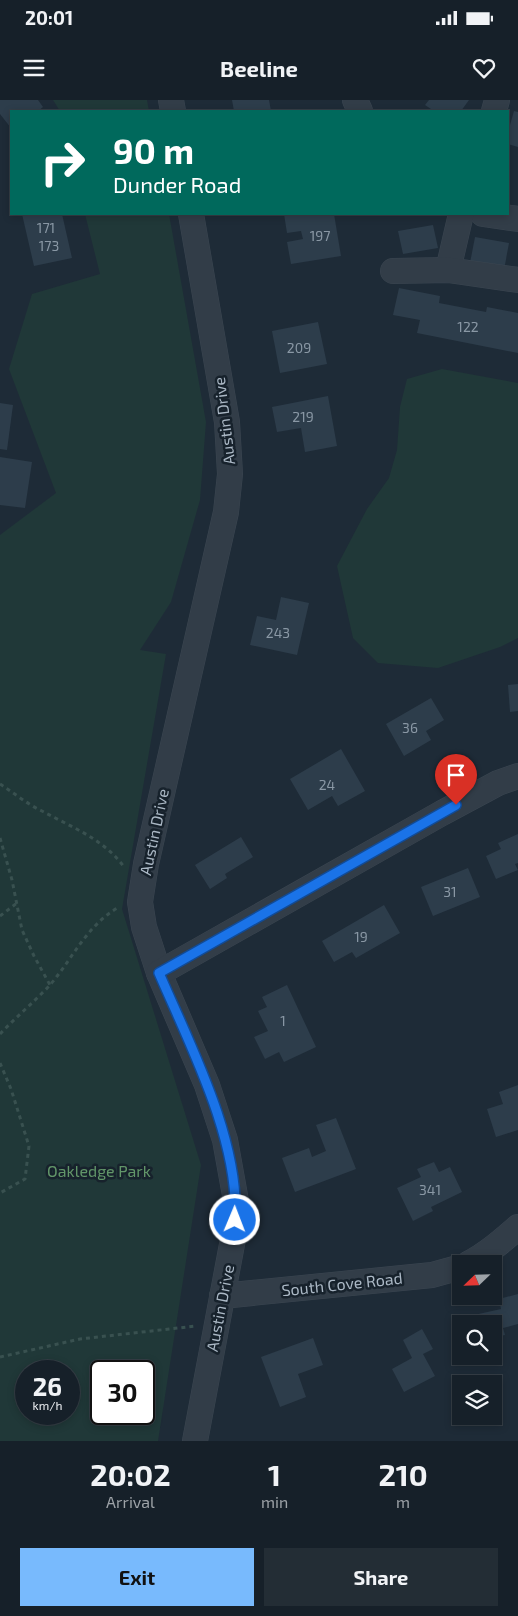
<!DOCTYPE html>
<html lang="en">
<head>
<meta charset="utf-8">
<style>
  :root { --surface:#162029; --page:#232d35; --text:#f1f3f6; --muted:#9ea3a8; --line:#353e46; --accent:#78bafd }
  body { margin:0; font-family:"Exo 2",sans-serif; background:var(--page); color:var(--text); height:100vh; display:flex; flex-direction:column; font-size:19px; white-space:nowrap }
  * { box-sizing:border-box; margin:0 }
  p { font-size:16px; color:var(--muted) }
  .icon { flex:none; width:28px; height:28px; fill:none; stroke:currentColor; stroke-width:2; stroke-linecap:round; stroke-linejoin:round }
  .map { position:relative; height:1341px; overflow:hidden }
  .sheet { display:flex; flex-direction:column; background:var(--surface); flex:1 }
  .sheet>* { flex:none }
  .top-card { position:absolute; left:10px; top:10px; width:499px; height:105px; border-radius:0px; box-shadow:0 2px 8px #0003,0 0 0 1px var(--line); background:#00695c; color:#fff; overflow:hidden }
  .needle { width:32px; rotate:247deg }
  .buttons { position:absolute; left:452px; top:1155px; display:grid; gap:10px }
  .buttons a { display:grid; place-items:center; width:50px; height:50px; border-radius:0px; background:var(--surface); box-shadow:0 2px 8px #0003,0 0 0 1px var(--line); font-size:25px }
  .speed { position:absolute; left:15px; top:1260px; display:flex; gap:10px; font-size:25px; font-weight:700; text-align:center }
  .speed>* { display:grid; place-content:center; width:65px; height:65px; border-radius:50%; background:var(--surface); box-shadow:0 2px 8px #0003,0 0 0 1px var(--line); line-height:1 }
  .speed small { font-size:12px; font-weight:400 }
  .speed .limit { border:2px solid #111; border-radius:8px; background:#fff; color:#111 }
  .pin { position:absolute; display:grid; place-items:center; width:42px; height:42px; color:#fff; margin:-51px -21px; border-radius:50% 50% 50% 0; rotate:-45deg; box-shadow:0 0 5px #0007 }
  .pin .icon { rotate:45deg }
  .me { position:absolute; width:55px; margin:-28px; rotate:1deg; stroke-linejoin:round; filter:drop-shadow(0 0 4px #0008) }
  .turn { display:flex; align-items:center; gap:18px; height:105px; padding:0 20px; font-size:22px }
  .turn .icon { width:65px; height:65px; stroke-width:2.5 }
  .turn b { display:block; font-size:35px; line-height:42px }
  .eta { display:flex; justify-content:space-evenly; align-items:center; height:85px; text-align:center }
  .eta b { font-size:30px; font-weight:700; line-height:35px }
  .action { display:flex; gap:10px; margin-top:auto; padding:10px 20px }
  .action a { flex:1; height:58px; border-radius:0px; background:var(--accent); color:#111; font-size:20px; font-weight:700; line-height:58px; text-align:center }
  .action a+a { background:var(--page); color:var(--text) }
  .status { display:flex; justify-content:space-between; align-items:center; height:35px; padding:0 25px; background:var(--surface); direction:ltr }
  .status svg { height:14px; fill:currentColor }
  header { display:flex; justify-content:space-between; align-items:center; height:65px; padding:0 20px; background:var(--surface); font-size:22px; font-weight:700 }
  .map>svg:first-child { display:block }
  .green { fill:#203838; fill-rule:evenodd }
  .building { fill:#2d3d4b }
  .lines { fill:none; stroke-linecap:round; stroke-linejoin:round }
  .minor-casing { stroke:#3b4651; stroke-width:26 }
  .path { stroke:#395150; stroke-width:3; stroke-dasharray:4 4; stroke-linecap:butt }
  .minor { stroke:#323d48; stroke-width:25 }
  .route-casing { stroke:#114b97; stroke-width:12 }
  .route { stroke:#1a73e8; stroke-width:9 }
  .labels { text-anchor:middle; stroke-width:5; stroke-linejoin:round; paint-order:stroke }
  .number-label { font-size:14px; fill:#8a98a5 }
  .street-label { font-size:16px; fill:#abb8c5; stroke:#17222c }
  .park-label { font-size:16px; fill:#629669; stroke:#17222c }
</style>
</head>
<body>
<div class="status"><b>20:01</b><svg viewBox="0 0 49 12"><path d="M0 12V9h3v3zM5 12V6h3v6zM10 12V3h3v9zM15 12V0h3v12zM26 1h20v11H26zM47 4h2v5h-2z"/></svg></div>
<header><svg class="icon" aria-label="menu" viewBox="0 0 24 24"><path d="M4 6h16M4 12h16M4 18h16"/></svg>Beeline<svg class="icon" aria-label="heart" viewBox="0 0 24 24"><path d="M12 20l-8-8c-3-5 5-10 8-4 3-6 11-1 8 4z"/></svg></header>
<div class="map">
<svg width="518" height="1341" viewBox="0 0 518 1341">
  <rect width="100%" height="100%" fill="#1e2b37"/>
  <!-- green -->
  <g class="green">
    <path d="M53 0H147L149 11H60Z"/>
    <path d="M85 114H169L206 322 200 400 171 502 140 550 166 554 122 809 201 1065 158 1341H0V435L56 393 9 269 32 194 100 174ZM69 1271V1314H26V1271ZM144 1271V1314H101V1271Z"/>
    <path d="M442 269 518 283V538L500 547 438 568 378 563 353 538 337 466 367 409 389 378 397 350 400 307 407 279Z"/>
  </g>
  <!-- building -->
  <g class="building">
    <path d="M0 0H38L43 7 38 11H11V28L0 14Z"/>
    <path d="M232 0H269L271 11H234Z"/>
    <path d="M429 0H469L461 11H434L425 5Z"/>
    <path d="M514 11 518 12V47L508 44V32Z"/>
    <path d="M22 114H62L72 158 34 166Z"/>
    <path d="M284 114H334L341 156 291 164 287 142 303 139 301 131 287 133Z"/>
    <path d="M433 125 438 148 403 154 398 131Z"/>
    <path d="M475 137 509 143 504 170 470 163Z"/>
    <path d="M399 188 440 196 439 203 486 212 487 207 518 213V253L417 233 420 220 393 215Z"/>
    <path d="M318 222 327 264 280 273 272 231Z"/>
    <path d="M328 296 337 346 305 352 301 328 277 332 272 307Z"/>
    <path d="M0 303 13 305 7 350 0 349Z"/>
    <path d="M0 357 32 362 25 408 0 405Z"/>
    <path d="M281 497 309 503 297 555 250 545 257 516 276 520Z"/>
    <path d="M518 584V611L510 612 508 585Z"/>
    <path d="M431 598 444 620 426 631 431 640 404 656 386 624Z"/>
    <path d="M341 649 365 691 338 706 332 696 308 710 290 679Z"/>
    <path d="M518 734V763L515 764 518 770 496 779 486 756 501 749 498 743Z"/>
    <path d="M241 737 253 757 225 774 227 778 210 789 195 765Z"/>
    <path d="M468 768 480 797 433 816 421 787Z"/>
    <path d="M384 805 400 833 356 858 352 852 334 862 322 841Z"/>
    <path d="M287 885 316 947 284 962 279 952 265 959 254 937 268 931 258 911 267 907 262 897Z"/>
    <path d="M518 985V1030L496 1037 487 1009 503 1004 499 992Z"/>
    <path d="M336 1018 356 1069 295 1092 282 1058 309 1048 312 1057 326 1051 316 1025Z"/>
    <path d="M434 1062 439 1072 450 1067 462 1092 431 1107 433 1111 413 1121 397 1088 421 1077 417 1069Z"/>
    <path d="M518 1194V1224L503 1228 505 1235 494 1237V1224H461L460 1241 456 1219 501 1209 499 1199Z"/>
    <path d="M422 1229 433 1249 423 1254 435 1276 404 1292 392 1269 412 1258 403 1240Z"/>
    <path d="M313 1238 323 1265 298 1274 306 1297 280 1307 261 1257Z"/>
  </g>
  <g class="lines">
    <!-- minor casing -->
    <g class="minor-casing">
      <g id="minor">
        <path d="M171 0 173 11"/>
        <path d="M355 0 360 11"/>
        <path d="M494 11 497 0"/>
        <path d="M191 114 227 322 230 374 226 412 146 764 140 802 144 827 159 873 207 985 225 1040 236 1101 233 1139 195 1341"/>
        <path d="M483 114 518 119"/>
        <path d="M448 170 461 114"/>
        <path d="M393 171 448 170 518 180"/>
        <path d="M159 873 442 713 498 683 518 676"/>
        <path d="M468 1164C487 1154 502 1141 518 1127"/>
        <path d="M222 1196 432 1175 461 1167"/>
      </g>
    </g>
    <!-- path -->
    <g class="path">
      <path d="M0 684C14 693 27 704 42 711 71 727 104 739 124 767"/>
      <path d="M0 738 12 780 22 830 34 856 50 885"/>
      <path d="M0 816 17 803"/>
      <path d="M0 934C16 917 34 902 50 885 73 858 87 825 119 807"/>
      <path d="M0 963 11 989 29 1046 25 1079 0 1093"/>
      <path d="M0 1257 80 1239 196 1226"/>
    </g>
    <!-- minor -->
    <use href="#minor" class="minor"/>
  </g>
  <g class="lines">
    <!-- route casing -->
    <g class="route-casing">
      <path id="route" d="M235 1120C240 1041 190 945 159 873L456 705"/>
    </g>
    <!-- route -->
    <use href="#route" class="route"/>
  </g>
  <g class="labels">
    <!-- number labels -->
    <g class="number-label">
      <text x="46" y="133">171</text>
      <text x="320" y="141">197</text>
      <text x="49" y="151">173</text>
      <text x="468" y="232">122</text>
      <text x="299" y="253">209</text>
      <text x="303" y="322">219</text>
      <text x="278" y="538">243</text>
      <text x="410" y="633">36</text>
      <text x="327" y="690">24</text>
      <text x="450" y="797">31</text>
      <text x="361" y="842">19</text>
      <text x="283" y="926">1</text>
      <text x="430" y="1095">341</text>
    </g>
    <!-- street labels -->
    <g class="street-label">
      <text transform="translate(224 321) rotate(-97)" y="6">Austin Drive</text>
      <text transform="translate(154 732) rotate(-78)" y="6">Austin Drive</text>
      <text transform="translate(342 1184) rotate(-6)" y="6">South Cove Road</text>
      <text transform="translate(220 1208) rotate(-79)" y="6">Austin Drive</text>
    </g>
    <!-- park labels -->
    <g class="park-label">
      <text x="99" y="1077">Oakledge Park</text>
    </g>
  </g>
</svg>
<div class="buttons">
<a><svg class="needle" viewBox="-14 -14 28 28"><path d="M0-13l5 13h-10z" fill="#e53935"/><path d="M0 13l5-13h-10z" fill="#9ea3a8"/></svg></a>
<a><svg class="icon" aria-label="search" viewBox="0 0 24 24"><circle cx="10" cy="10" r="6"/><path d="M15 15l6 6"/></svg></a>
<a><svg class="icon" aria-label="layers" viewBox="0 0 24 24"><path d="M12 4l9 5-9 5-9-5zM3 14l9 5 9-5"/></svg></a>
</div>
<div class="speed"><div>26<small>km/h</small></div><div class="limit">30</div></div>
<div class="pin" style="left:456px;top:705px;background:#d93025"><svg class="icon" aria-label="arrive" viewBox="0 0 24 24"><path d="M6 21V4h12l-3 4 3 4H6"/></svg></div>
<svg class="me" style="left:235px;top:1120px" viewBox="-20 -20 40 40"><circle r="17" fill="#1a73e8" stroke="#fff" stroke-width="3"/><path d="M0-11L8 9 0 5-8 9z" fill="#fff"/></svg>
<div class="top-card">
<div class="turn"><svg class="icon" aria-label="right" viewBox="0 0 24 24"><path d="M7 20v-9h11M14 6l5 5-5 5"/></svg><div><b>90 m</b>Dunder Road</div></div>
</div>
</div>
<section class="sheet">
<div class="eta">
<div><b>20:02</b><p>Arrival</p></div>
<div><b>1</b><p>min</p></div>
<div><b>210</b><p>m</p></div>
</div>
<div class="action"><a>Exit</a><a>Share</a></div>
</section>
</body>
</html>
